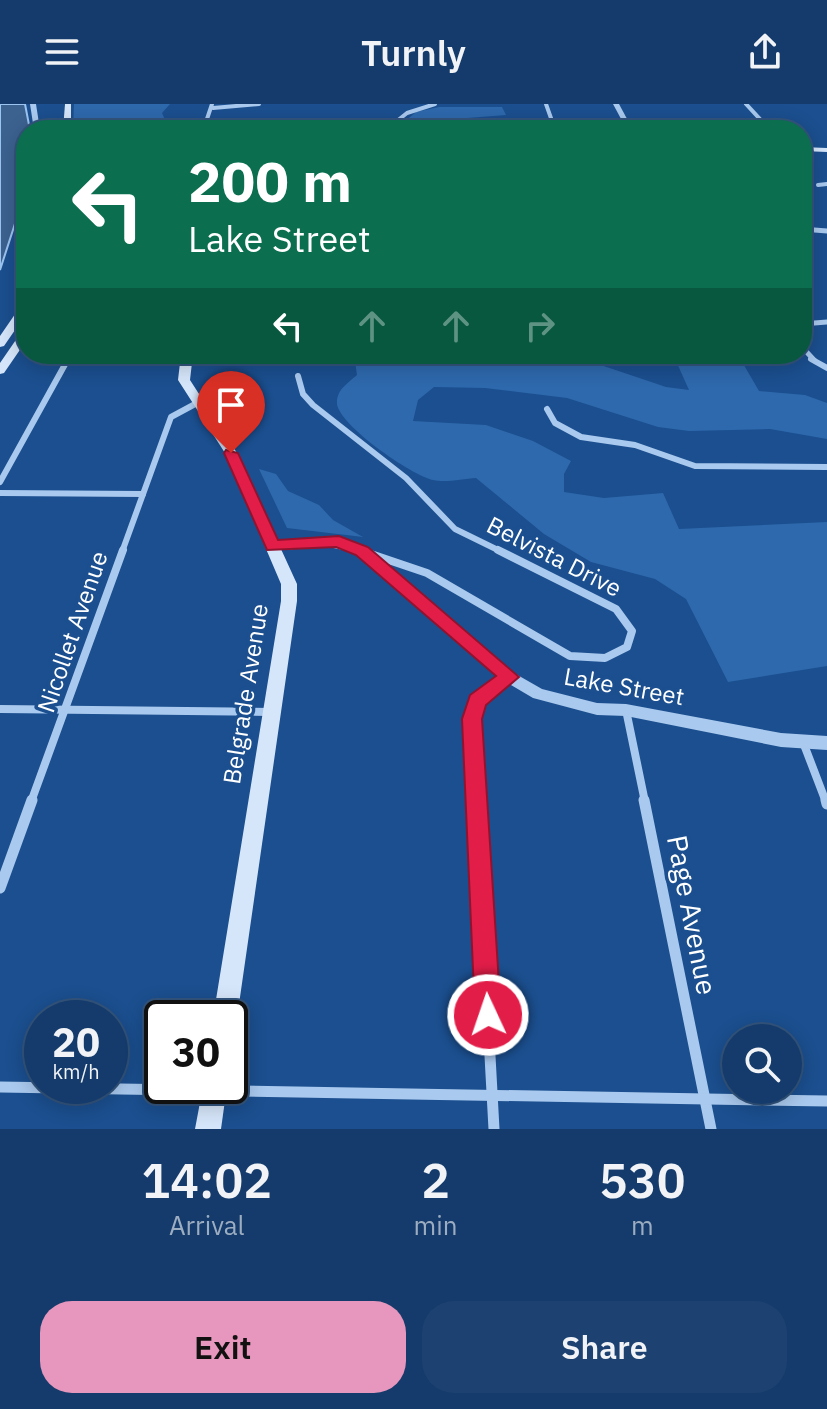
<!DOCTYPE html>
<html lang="en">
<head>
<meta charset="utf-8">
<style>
  :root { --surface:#143b6b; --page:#1d4271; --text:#f1f3f6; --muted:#9dadc1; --line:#33557e; --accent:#e797bd }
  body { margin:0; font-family:"IBM Plex Sans",sans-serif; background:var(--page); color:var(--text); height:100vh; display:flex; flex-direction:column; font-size:30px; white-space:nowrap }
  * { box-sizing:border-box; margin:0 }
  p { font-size:26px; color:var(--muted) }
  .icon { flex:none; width:44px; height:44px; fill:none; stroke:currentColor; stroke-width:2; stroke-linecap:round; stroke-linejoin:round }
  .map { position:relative; height:1025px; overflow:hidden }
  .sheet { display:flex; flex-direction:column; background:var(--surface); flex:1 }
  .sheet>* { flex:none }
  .hud { position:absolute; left:16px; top:16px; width:796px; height:244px; border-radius:32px; box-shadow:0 4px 20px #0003,0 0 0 2px var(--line); background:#0b6e4f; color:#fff; overflow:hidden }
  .tools { position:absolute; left:722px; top:920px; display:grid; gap:16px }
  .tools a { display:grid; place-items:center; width:80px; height:80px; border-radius:50%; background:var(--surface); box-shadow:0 4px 20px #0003,0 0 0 2px var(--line); font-size:40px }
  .speed { position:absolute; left:24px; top:896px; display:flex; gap:16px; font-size:40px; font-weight:700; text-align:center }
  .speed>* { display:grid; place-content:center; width:104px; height:104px; border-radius:50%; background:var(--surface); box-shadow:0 4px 20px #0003,0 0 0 2px var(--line); line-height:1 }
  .speed small { font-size:20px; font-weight:400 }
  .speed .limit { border:4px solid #111; border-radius:12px; background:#fff; color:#111 }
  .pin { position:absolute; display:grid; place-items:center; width:68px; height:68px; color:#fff; margin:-82px -34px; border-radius:50% 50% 50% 0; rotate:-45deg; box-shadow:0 0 8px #0007 }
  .pin .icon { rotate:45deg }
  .me { position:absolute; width:88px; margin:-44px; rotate:357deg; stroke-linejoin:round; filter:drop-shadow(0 0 6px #0008) }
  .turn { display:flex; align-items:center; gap:28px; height:168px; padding:0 40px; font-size:36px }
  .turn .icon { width:104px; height:104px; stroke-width:2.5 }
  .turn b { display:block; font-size:56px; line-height:68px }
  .lanes { display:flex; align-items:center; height:76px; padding:0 40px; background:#0003; justify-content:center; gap:40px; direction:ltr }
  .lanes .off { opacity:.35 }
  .eta { display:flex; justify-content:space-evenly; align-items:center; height:136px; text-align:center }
  .eta b { font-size:48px; font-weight:600; line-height:56px }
  .cta { display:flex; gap:16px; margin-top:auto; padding:16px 40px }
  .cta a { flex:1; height:92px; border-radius:32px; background:var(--accent); color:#111; font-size:32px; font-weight:600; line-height:92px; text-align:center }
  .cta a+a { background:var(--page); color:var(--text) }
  header { display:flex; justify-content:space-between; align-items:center; height:104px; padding:0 40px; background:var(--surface); font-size:36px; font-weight:600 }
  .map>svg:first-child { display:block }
  .green { fill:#2e69ad }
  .water { fill:#3c6290; stroke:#9cc4f0; stroke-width:2 }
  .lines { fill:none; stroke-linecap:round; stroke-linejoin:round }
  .minor-far4 { stroke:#a9c9ee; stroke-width:4 }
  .minor-far3 { stroke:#a9c9ee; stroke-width:5 }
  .minor-far2 { stroke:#a9c9ee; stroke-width:6 }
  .minor-far1 { stroke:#a9c9ee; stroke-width:8 }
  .minor { stroke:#a9c9ee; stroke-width:11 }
  .tertiary { fill:#a9c9ee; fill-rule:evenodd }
  .secondary { fill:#d6e6fa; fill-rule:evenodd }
  .route { fill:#e11d48; stroke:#92132f; stroke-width:2 }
  .labels { text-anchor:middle; stroke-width:7; stroke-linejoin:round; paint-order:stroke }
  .street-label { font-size:24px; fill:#fff; stroke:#1b4f8f }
  .near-street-label { font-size:28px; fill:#fff; stroke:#1b4f8f }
</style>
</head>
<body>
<header><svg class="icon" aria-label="menu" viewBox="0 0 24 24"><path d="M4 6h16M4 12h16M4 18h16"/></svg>Turnly<svg class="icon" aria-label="share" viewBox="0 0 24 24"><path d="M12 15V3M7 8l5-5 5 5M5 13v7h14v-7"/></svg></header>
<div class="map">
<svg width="827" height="1025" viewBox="0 0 827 1025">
  <rect width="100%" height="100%" fill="#1b4f8f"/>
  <!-- green -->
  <g class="green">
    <path d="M74 0H170L162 9 165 16 156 26H73Z"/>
    <path d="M439 3H502L506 11 403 19 416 8Z"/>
    <path d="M347 250H568L666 283 689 286 676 257 741 256 759 287 805 291 827 299V335L770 325 689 327 658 323 567 294 485 284 434 283 418 296 413 317 486 321 533 337 571 357 564 370V388L604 394 663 389 679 425 827 418V562L728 578 686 495 655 475 591 458 544 430 476 374C463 375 445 379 433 376 411 371 340 322 337 300 336 286 348 279 357 271L355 257Z"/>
    <path d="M259 365 276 370 288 387 319 401 333 416 363 433 287 424Z"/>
  </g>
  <!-- water -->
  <path class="water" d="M0 0H25L30 26H26L22 98 0 166Z"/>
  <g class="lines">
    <!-- minor-far4 -->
    <g class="minor-far4">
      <path d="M746 0 770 26"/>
      <path d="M213 4 259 0"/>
      <path d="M194 26 206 18 212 0"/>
      <path d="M402 26 397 17 407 9 435 0"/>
      <path d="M513 26 538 24 552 17 546 0"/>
      <path d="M818 81 827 80"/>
    </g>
    <!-- minor-far3 -->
    <g class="minor-far3">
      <path d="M802 125 827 127"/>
      <path d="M802 220 827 218"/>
      <path d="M802 243 815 257"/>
      <path d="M67 257 71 250"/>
    </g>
    <!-- minor-far2 -->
    <g class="minor-far2">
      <path d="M811 255 827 264"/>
      <path d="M298 272 303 290 313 301 406 374 455 425 502 448"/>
      <path d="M547 305 555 319 581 333 635 341 695 362 827 363"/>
      <path d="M0 378 68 255"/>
      <path d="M0 389 143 390"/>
      <path d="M362 447 367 448"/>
      <path d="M122 448 171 313 197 299"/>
    </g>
    <!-- minor-far1 -->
    <g class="minor-far1">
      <path d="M362 447 427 469 570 552 605 554 627 543 632 527 616 505 498 446"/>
      <path d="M0 605 271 608"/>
      <path d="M626 606 645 698"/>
      <path d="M803 638 826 698"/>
      <path d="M31 698 123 446"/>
      <path d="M476 698 472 615 477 597 509 573"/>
    </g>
    <!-- minor -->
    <g class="minor">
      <path d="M476 696 494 1025"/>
      <path d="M644 696 711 1025"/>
      <path d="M826 696 827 700"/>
      <path d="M0 784 32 696"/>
      <path d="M0 983 827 997"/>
    </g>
    <!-- tertiary -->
    <g class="tertiary">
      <path d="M30 0H36L40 26H34Z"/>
      <path d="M613 0H619L633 26H627Z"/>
      <path d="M26 168V189L18 181 22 171Z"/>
      <path d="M318 434 340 436 367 444 514 569 542 585 597 599 626 600 781 629 827 632V646L781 643 626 612 597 611 533 594 504 577 357 450C345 446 332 443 318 442 303 442 277 451 267 442L273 438Z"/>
    </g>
    <!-- secondary -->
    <g class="secondary">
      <path d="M65 0H71V26H63Z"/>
      <path d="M802 43 827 44V48L802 47Z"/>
      <path d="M26 199V210L4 242 0 243V232L22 200Z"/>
      <path d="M26 226V237L4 269 0 270V259L22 227Z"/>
      <path d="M181 250H193L190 276 237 349 297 480V497L237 914 230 924V914H213L281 497V480L225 349 178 276Z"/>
      <path d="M203 982H227L221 1025H195Z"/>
    </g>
  </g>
  <!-- route -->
  <path class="route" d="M226 346 238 349 278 436 339 432 368 443 519 573 486 601 482 615 501 911 498 921 488 925 479 921 475 911 462 615 470 591 496 572 356 451 336 443 267 446 224 349Z"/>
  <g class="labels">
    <!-- street labels -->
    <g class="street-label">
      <text transform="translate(554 453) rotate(27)" y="8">Belvista Drive</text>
      <text transform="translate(73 528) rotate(-71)" y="8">Nicollet Avenue</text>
      <text transform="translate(624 583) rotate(10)" y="8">Lake Street</text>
      <text transform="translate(246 590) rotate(-81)" y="8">Belgrade Avenue</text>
    </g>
    <!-- near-street labels -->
    <g class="near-street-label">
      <text transform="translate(692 811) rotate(79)" y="10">Page Avenue</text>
    </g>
  </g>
</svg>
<div class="tools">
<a><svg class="icon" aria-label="search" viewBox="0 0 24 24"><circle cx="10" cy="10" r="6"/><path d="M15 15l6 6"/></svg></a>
</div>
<div class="speed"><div>20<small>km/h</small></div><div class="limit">30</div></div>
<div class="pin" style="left:231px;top:349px;background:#d93025"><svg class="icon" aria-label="arrive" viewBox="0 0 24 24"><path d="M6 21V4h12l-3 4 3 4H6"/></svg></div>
<svg class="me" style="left:488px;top:911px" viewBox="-20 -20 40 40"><circle r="17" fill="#e11d48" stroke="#fff" stroke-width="3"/><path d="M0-11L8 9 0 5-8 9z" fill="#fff"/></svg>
<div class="hud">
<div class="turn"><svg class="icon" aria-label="left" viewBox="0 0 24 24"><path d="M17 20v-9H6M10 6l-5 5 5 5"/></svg><div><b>200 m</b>Lake Street</div></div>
<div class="lanes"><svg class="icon" aria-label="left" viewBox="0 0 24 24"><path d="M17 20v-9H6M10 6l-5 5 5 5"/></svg><svg class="icon off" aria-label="ahead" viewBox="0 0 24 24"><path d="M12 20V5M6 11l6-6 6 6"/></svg><svg class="icon off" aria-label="ahead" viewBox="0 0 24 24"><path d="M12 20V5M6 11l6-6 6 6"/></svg><svg class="icon off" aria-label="right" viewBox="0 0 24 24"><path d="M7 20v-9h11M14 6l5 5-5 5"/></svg></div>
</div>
</div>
<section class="sheet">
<div class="eta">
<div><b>14:02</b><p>Arrival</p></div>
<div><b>2</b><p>min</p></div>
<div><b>530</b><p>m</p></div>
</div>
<div class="cta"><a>Exit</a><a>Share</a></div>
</section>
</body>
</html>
